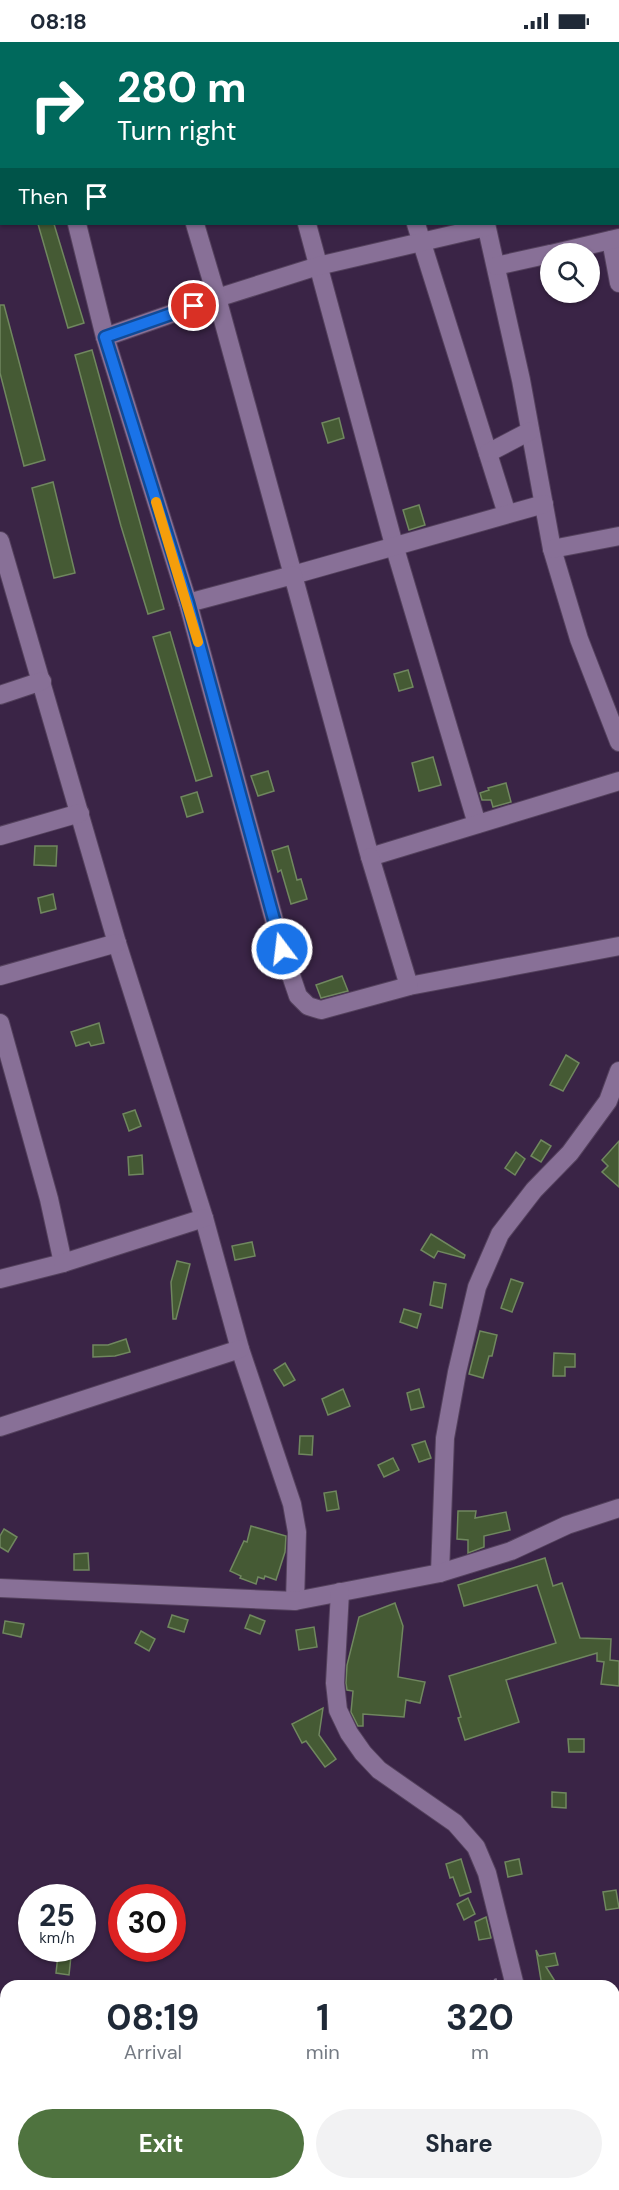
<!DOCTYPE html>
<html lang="en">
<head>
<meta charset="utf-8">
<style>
  :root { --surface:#fff; --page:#f2f2f3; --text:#1f2937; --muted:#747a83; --accent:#4f733f }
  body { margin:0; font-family:"DM Sans",sans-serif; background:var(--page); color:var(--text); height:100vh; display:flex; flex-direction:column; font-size:22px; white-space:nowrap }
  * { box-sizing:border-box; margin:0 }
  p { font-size:20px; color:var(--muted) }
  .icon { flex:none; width:33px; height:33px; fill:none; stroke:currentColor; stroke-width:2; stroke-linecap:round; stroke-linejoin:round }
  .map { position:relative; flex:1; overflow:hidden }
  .details { position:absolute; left:0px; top:1938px; width:620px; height:210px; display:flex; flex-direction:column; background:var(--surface); border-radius:18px 18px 0 0; box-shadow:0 2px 4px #0004 }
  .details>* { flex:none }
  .guide { position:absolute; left:0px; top:0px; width:620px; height:183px; box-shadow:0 2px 4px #0004; background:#00695c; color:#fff; overflow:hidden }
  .buttons { position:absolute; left:540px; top:201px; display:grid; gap:12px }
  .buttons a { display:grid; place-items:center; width:60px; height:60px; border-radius:50%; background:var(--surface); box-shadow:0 2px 4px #0004; font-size:30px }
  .speed { position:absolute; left:18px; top:1842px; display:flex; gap:12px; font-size:30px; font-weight:700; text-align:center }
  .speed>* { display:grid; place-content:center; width:78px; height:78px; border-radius:50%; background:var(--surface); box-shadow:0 2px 4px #0004; line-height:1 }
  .speed small { font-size:15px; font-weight:400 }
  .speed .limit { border:9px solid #d22; background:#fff; color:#111 }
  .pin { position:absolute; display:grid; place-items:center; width:51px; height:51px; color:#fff; margin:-26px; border:3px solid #fff; border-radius:50%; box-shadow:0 2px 6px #0007 }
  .me { position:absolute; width:66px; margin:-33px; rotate:345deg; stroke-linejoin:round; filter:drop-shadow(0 0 4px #0008) }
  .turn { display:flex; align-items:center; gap:21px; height:126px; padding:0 18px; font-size:27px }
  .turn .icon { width:78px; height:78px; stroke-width:2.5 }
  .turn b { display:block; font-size:42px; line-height:51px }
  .then { display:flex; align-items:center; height:57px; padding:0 18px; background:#0003; gap:12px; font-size:22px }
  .eta { display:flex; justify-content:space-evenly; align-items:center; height:102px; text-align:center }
  .eta b { font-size:36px; font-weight:700; line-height:42px }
  .action { display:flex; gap:12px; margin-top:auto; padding:12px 18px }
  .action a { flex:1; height:69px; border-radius:36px; background:var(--accent); color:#fff; font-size:24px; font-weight:700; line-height:69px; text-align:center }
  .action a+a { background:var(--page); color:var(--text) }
  .status { display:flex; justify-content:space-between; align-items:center; height:42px; padding:0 30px; background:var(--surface); direction:ltr }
  .status svg { height:16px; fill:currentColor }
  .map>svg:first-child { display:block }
  .building { fill:#455a34; stroke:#70875f; stroke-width:1.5 }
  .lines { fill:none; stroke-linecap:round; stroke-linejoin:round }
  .minor-casing { stroke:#54415d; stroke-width:20 }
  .path { stroke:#796683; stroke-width:3; stroke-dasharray:3 3; stroke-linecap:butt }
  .minor { stroke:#887097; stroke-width:18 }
  .route-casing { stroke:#114b97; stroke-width:15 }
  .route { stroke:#1a73e8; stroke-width:10 }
  .slow { stroke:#f59e0b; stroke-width:10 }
</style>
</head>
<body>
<div class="status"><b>08:18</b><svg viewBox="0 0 49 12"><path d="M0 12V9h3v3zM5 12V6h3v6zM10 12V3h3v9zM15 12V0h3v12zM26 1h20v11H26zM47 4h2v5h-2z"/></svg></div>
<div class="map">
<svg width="619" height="2148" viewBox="0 0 619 2148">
  <rect width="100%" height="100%" fill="#3a2446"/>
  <!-- building -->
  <g class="building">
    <path d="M38 182H54L84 281 68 286Z"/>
    <path d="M0 263H4L45 418 24 424 0 331Z"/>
    <path d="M92 308 164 567 148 572 121 484 75 313Z"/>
    <path d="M339 376 344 396 328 401 322 381Z"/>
    <path d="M53 440 75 531 54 536 32 446Z"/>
    <path d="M419 463 425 483 409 488 403 468Z"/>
    <path d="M170 590 212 734 196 739 153 595Z"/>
    <path d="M408 628 413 645 399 649 394 632Z"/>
    <path d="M433 715 441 743 419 749 412 721Z"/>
    <path d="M268 729 274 749 258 754 251 734Z"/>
    <path d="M506 741 511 760 493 765 491 758H482L480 751 489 748 488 746Z"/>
    <path d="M197 750 203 770 187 775 181 755Z"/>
    <path d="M35 804H57L56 824 34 823Z"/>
    <path d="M288 804 297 838 301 837 307 857 291 862 281 828 278 830 272 809Z"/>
    <path d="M53 852 56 867 41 871 38 856Z"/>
    <path d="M342 934 348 949 321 956 316 943Z"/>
    <path d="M99 981 104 1001 91 1004 89 1000 76 1004 71 990Z"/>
    <path d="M566 1013 579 1021 563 1049 550 1043Z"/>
    <path d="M135 1068 141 1084 129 1089 123 1072Z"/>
    <path d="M541 1098 551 1104 541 1120 531 1114Z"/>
    <path d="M619 1099V1145L602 1130 608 1124 602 1118Z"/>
    <path d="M516 1110 525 1117 515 1133 505 1126Z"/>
    <path d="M142 1113 143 1132 129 1133 128 1115Z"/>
    <path d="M431 1192 465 1213 464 1216 438 1209 434 1216 421 1208Z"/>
    <path d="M252 1200 255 1214 235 1218 232 1204Z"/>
    <path d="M177 1219 190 1222 176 1277H173L171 1240Z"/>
    <path d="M511 1237 523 1241 512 1270 501 1266Z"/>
    <path d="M434 1240 446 1242 442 1266 430 1263Z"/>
    <path d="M404 1267 421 1272 417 1286 400 1280Z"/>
    <path d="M480 1289 497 1293 492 1314H489L483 1336 469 1332Z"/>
    <path d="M126 1297 130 1310 115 1314 93 1315V1303H108Z"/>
    <path d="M554 1311 575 1312V1325H565V1334H553Z"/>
    <path d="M285 1321 295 1338 284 1344 274 1328Z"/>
    <path d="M343 1347 350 1364 328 1373 322 1357Z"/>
    <path d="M419 1347 424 1365 411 1368 407 1351Z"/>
    <path d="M300 1394H313L312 1413 299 1412Z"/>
    <path d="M425 1399 431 1416 419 1420 412 1403Z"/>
    <path d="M393 1416 399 1428 384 1435 378 1423Z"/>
    <path d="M336 1449 339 1467 327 1469 324 1451Z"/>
    <path d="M458 1469H476L475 1476 506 1470 510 1488 484 1494V1505L468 1511V1498L457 1497Z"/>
    <path d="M251 1484 286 1494 285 1510 276 1538 265 1534 264 1537 258 1535 256 1542 240 1536 241 1534 230 1529 244 1499 247 1500Z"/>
    <path d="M4 1487 17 1495 8 1510 0 1505V1494Z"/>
    <path d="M88 1511 89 1528H74V1512Z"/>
    <path d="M545 1516 553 1544 562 1541 580 1596 611 1597 610 1618 619 1619V1644L601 1642 604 1620 597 1619V1611L506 1638 519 1680 465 1698 458 1676 461 1675 449 1634 556 1601 537 1543 464 1564 458 1543Z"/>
    <path d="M395 1561 403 1584 398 1635 425 1640 420 1661 406 1658 404 1675 363 1672V1684H358L351 1670 353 1649 347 1648 346 1641 347 1623 359 1575Z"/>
    <path d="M172 1573 188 1578 184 1590 168 1585Z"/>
    <path d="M250 1573 265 1579 260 1592 245 1586Z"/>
    <path d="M5 1579 24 1582 21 1595 3 1591Z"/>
    <path d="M314 1585 317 1605 299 1608 296 1588Z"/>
    <path d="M141 1589 155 1597 149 1609 135 1601Z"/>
    <path d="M323 1666 319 1693 336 1717 325 1725 306 1699 302 1701 292 1682Z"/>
    <path d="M568 1697H584V1710H569Z"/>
    <path d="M552 1750 566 1751V1766L552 1765Z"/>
    <path d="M461 1817 471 1850 460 1854 453 1835 450 1836 446 1822Z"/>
    <path d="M519 1817 522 1832 508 1835 505 1820Z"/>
    <path d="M616 1848 619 1866 606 1868 603 1850Z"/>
    <path d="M468 1856 475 1872 464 1878 457 1862Z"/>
    <path d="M486 1875 491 1896 479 1898 475 1880Z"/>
    <path d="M536 1908 539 1914 555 1911 558 1923 546 1925 558 1944H542Z"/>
    <path d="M58 1913 71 1914 69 1933 56 1931Z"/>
  </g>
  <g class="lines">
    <!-- minor casing -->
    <g class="minor-casing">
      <g id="minor">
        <path d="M31 0 32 2"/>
        <path d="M142 0 143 2"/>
        <path d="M256 0V2"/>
        <path d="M368 0V2"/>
        <path d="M532 0 535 2"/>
        <path d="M618 62 619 63"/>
        <path d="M77 182 105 295 188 561 282 907 298 954 308 964 321 968 409 944 619 904"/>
        <path d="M307 182 394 503 477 782"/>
        <path d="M416 182 507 472"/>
        <path d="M486 182 521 338 552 507 579 597 619 700"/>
        <path d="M486 185 318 224 217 256 293 533 544 462"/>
        <path d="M611 198 619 241"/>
        <path d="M551 212 619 196"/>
        <path d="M496 224 550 212"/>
        <path d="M105 295 217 256 195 182"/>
        <path d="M488 411 530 389"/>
        <path d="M0 499 117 901 204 1176 240 1307 292 1462 297 1490 295 1559"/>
        <path d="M552 507 619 494"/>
        <path d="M188 561 293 533 370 815 619 739"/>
        <path d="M0 653 42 639"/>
        <path d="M0 794 80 771"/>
        <path d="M370 815 409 944"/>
        <path d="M0 934 117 901"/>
        <path d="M0 981 49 1157 63 1221 0 1237"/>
        <path d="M63 1221 204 1176"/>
        <path d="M0 1385 240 1307"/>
        <path d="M440 1531 445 1396 457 1330 477 1245 500 1192 534 1148 570 1111 608 1059 619 1029"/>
        <path d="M0 1546 295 1559 440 1531 511 1509 567 1483 619 1466"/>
        <path d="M340 1550 335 1641 338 1668 349 1691 363 1711 379 1728 455 1781 476 1805 487 1831 515 1944"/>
        <path d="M603 2142 605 2148"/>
      </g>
    </g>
    <!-- path -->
    <g class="path">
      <path d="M477 1944 498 1937"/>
      <path d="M614 2099 619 2095"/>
      <path d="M342 2142 343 2148"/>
    </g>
    <!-- minor -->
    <use href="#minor" class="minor"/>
  </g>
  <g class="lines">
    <!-- route casing -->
    <g class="route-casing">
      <path id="route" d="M194 264 105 295 188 561 282 907"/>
    </g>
    <!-- route -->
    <use href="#route" class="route"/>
    <!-- slow -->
    <path class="slow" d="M156 460 198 600"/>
  </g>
</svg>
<div class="buttons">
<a><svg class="icon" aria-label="search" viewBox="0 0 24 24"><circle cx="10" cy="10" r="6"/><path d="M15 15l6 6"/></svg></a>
</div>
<div class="speed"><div>25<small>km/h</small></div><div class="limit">30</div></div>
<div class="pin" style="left:194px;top:264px;background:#d93025"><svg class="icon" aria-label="arrive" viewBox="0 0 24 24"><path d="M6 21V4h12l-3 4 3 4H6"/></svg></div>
<svg class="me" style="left:282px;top:907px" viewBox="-20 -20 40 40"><circle r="17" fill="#1a73e8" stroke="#fff" stroke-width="3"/><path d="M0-11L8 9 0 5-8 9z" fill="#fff"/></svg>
<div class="guide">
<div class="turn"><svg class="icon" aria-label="right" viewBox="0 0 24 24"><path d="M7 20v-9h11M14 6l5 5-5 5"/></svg><div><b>280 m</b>Turn right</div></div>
<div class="then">Then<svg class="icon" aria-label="arrive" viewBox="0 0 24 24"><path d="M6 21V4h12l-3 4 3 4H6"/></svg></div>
</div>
<section class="details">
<div class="eta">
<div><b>08:19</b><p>Arrival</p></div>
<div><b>1</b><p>min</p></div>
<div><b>320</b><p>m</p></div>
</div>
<div class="action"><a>Exit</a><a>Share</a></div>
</section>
</div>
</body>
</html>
